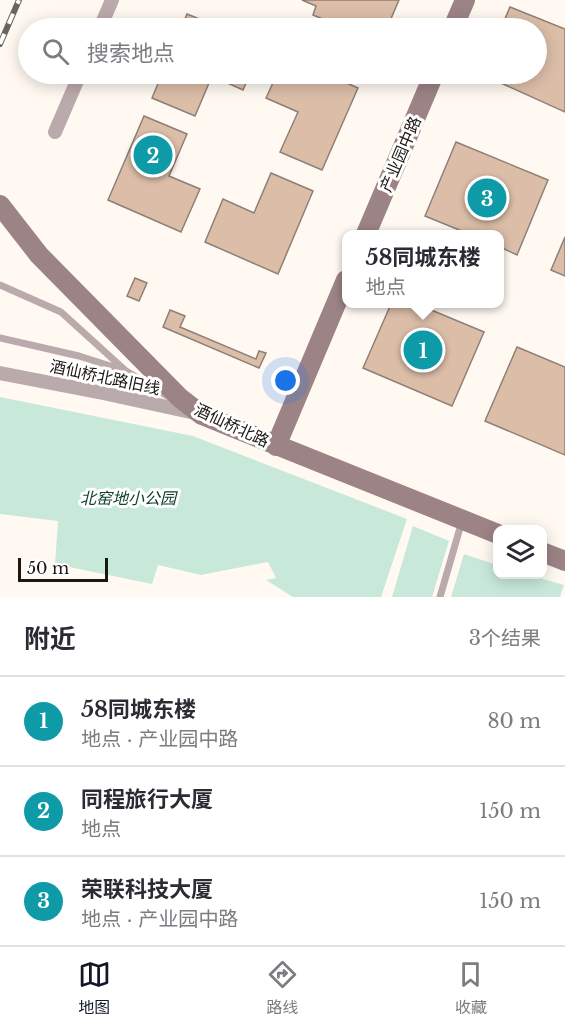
<!DOCTYPE html>
<html lang="zh">
<head>
<meta charset="utf-8">
<style>
	body { margin:0; font-family:"Libre Baskerville","Noto Sans SC",serif; background:#f7f7f7; color:#2b2b33 }
	.controls { position:absolute; right:18px; bottom:18px; display:grid; overflow:hidden; border-radius:12px; box-shadow:0 3px 15px #0003 }
	.controls button { width:54px; height:54px; display:grid; place-items:center; padding:0; border:0; border-bottom:2px solid #e1e1e2; background:#fff; color:#2b2b33; font:30px sans-serif }
	.scale { position:absolute; left:18px; bottom:15px; width:90px; box-sizing:border-box; padding-left:6px; border:3px solid #1b1814; border-top:0; font-size:16px; line-height:21px; white-space:nowrap; color:#1b1814; -webkit-text-stroke:4px #fff; paint-order:stroke }
	.you { position:absolute; left:286px; top:381px; width:21px; height:21px; margin:-15px; border:4px solid #fff; border-radius:50%; background:#1a73e8; box-shadow:0 0 0 9px #1a73e833 }
	.badge { display:grid; place-items:center; width:39px; height:39px; border-radius:50%; background:#111827; color:#fff; font-size:20px; font-weight:700 }
	.pin { position:absolute; translate:-50% -50%; border:3px solid #fff; box-shadow:0 2px 6px #0006 }
	.popup { position:absolute; left:342px; top:230px; width:162px; height:78px; box-sizing:border-box; display:grid; place-content:center; border-radius:12px; background:#fff; filter:drop-shadow(0 2px 4px #0005); font-size:20px; white-space:nowrap; color:#7c7c81 }
	.popup b { font-size:22px; color:#2b2b33 }
	.popup::after { content:''; position:absolute; left:50%; top:100%; margin-left:-12px; border:12px solid transparent; border-top-color:#fff }
	.list { margin:0; padding:0; list-style:none }
	h2 { display:flex; justify-content:space-between; align-items:center; height:78px; margin:0; padding:0 24px; font-size:26px }
	h2 small { font-size:20px; font-weight:400; color:#7c7c81 }
	.list li { display:grid; grid-template-columns:39px 1fr auto; gap:18px; align-items:center; box-sizing:border-box; height:90px; padding:0 24px; border-top:2px solid #e1e1e2 }
	.list b { display:block; font-size:22px; white-space:nowrap }
	.list p { margin:0; font-size:20px; white-space:nowrap; color:#7c7c81 }
	.list em { font-size:20px; font-style:normal; color:#7c7c81 }
	.icon { flex:none; width:33px; height:33px; fill:none; stroke:currentColor; stroke-width:2; stroke-linecap:round; stroke-linejoin:round }
	.map { position:relative; flex:none; width:565px; height:597px; overflow:hidden }
	.search { position:absolute; background:#fff; box-shadow:0 3px 15px #0003; left:18px; right:18px; top:18px; height:66px; display:flex; align-items:center; gap:15px; box-sizing:border-box; padding:0 21px; border-radius:33px; color:#7c7c81; font-size:22px }
	.sheet { height:348px; background:#fff }
	nav { display:flex; justify-content:space-around; align-items:center; box-sizing:border-box; height:84px; border-top:2px solid #e1e1e2; background:#fff; font-size:16px; color:#7c7c81 }
	nav a { display:grid; justify-items:center; gap:3px }
	nav .on { color:#111827 }
	.map>svg:first-child { display:block }
	.green { fill:#c8e9d9 }
	.building { fill:#dcbea8; stroke:#8c8078; stroke-width:1.5 }
	.lines { fill:none; stroke-linecap:round; stroke-linejoin:round }
	.lane { stroke:#bbaaab; stroke-width:7 }
	.street { stroke:#bbaaab; stroke-width:14 }
	.secondary { stroke:#9c8386; stroke-width:20 }
	.rail-casing { stroke:#696560; stroke-width:6 }
	.rail { stroke:#fff; stroke-width:4; stroke-dasharray:11; stroke-linecap:butt }
	.labels { text-anchor:middle; dominant-baseline:central; stroke-width:6; stroke-linejoin:round; paint-order:stroke }
	.street-label { font-size:16px; fill:#1b1814; stroke:#fff }
	.park-label { font-size:16px; font-style:italic; fill:#10402e; stroke:#fff }
</style>
</head>
<body>
<div class="map">
<svg width="565" height="597" viewBox="0 0 565 597">
	<rect width="100%" height="100%" fill="#fff9f2"/>
	<path class="green" d="M0,397L193,436L407,519L381,597H293L266,580L276,578L268,562L201,575L158,565L152,584L55,564L58,521L0,514Z
		M413,526L449,541L432,597H392Z
		M464,554L497,565L498,574L529,575L564,585L560,597H451Z"/>
	<path class="building" d="M302,0H399L387,28H345L313,15L316,6Z
		M510,7L565,29V112L483,75V74H536V28H501Z
		M187,14L222,28H181Z
		M162,74H250L243,90L212,76L195,116L152,98Z
		M277,74H326L358,88L322,170L280,152L298,112L266,98Z
		M144,116L187,134L169,176L200,189L181,232L108,200Z
		M456,142L548,180L517,255L500,247V234H469L425,216Z
		M271,173L313,191L278,274L205,242L223,199L254,213Z
		M565,237V276L551,270Z
		M135,278L147,283L139,301L127,296Z
		M391,304H417L484,332L452,406L363,368Z
		M170,310L185,316L180,327L256,359L259,351L266,353L259,368L163,327Z
		M517,347L565,367V455L485,421Z"/>
	<g class="lines">
		<path class="lane" d="M0,285L61,312L126,371L169,397
			M0,338L79,356L123,370
			M440,597L462,521"/>
		<path class="street" d="M100,28L112,0
			M55,132L80,74
			M0,373L103,393L195,413"/>
		<path class="secondary" d="M453,28L465,0
			M0,205L39,255L180,398L202,415L498,534
			M366,234L434,74
			M276,446L346,280
			M542,552L565,561"/>
		<g class="rail-casing">
			<path id="rail" d="M0,44L19,0"/>
		</g>
		<use href="#rail" class="rail"/>
	</g>
	<g class="labels">
		<g class="street-label">
			<text transform="translate(400 154) rotate(-67)">产业园中路</text>
			<text transform="translate(105 377) rotate(12)">酒仙桥北路旧线</text>
			<text transform="translate(232 425) rotate(25)">酒仙桥北路</text>
		</g>
		<g class="park-label">
			<text x="128" y="498">北窑地小公园</text>
		</g>
	</g>
</svg>
<div class="controls">
<button><svg class="icon" aria-label="layers" viewBox="0 0 24 24"><path d="M12 4l9 5-9 5-9-5zM3 14l9 5 9-5"/></svg></button>
</div>
<div class="scale">50 m</div>
<div class="you"></div>
<div class="pin badge" style="left:423px;top:350px;background:#0f9aa8">1</div>
<div class="popup"><b>58同城东楼</b>地点</div>
<div class="pin badge" style="left:153px;top:155px;background:#0f9aa8">2</div>
<div class="pin badge" style="left:487px;top:198px;background:#0f9aa8">3</div>
<div class="search"><svg class="icon" aria-label="search" viewBox="0 0 24 24"><circle cx="10" cy="10" r="6"/><path d="M15 15l6 6"/></svg>搜索地点</div>
</div>
<section class="sheet">
<h2>附近<small>3个结果</small></h2>
<ul class="list">
<li><span class="badge" style="background:#0f9aa8">1</span><div><b>58同城东楼</b><p>地点 · 产业园中路</p></div><em>80 m</em></li>
<li><span class="badge" style="background:#0f9aa8">2</span><div><b>同程旅行大厦</b><p>地点</p></div><em>150 m</em></li>
<li><span class="badge" style="background:#0f9aa8">3</span><div><b>荣联科技大厦</b><p>地点 · 产业园中路</p></div><em>150 m</em></li>
</ul>
</section>
<nav>
<a class="on"><svg class="icon" aria-label="map" viewBox="0 0 24 24"><path d="M3 6l6-2 6 2 6-2v14l-6 2-6-2-6 2zM9 4v14M15 6v14"/></svg>地图</a>
<a><svg class="icon" aria-label="directions" viewBox="0 0 24 24"><path d="M12 3l9 9-9 9-9-9zM9 14v-3h6M13 9l2 2-2 2"/></svg>路线</a>
<a><svg class="icon" aria-label="saved" viewBox="0 0 24 24"><path d="M7 4h10v16l-5-4-5 4z"/></svg>收藏</a>
</nav>
</body>
</html>
